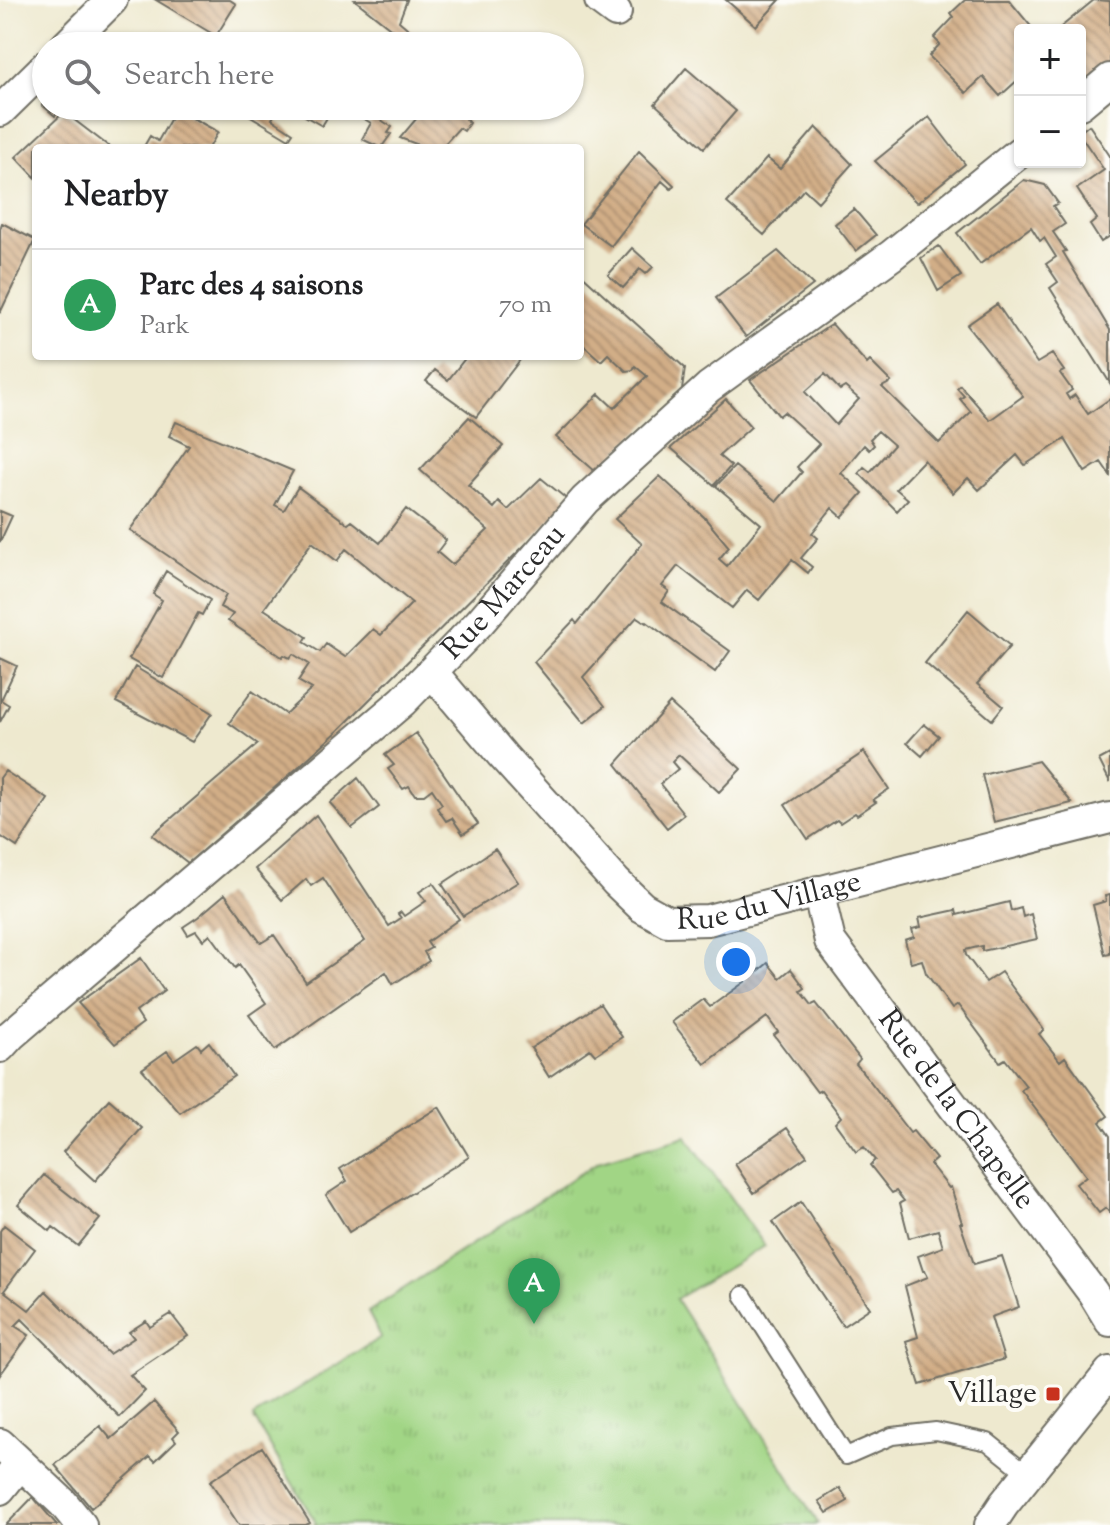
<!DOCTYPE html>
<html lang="en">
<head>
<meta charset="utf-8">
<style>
	body { margin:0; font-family:"Sorts Mill Goudy",serif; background:#f6f6f6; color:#202124 }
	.controls { position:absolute; right:24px; top:24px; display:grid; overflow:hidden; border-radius:8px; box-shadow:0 2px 6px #0004 }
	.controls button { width:72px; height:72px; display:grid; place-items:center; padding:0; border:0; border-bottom:2px solid #e0e0e0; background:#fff; color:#202124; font:40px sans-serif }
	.you { position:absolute; left:736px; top:962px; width:28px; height:28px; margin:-20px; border:6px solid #fff; border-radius:50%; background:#1a73e8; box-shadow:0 0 0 12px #1a73e833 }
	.badge { display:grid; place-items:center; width:52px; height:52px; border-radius:50%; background:#c8321e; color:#fff; font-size:26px; font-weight:700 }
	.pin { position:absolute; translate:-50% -66px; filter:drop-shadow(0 2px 4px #0008) }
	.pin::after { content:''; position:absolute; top:42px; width:28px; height:24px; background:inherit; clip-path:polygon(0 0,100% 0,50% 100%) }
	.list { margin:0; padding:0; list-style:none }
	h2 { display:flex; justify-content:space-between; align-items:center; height:104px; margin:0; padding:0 32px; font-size:34px }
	h2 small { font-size:26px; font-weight:400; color:#757577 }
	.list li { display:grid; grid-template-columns:52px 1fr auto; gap:24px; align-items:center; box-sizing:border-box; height:112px; padding:0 32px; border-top:2px solid #e0e0e0 }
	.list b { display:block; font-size:30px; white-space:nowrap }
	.list p { margin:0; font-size:26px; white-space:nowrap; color:#757577 }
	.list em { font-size:26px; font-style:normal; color:#757577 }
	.icon { flex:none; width:44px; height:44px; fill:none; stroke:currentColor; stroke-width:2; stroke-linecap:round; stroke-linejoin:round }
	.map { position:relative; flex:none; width:1110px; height:1525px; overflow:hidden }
	.search { position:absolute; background:#fff; box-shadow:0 2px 6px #0004; left:32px; top:32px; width:552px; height:88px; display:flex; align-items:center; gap:20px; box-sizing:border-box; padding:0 28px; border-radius:44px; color:#757577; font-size:30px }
	.panel { position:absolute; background:#fff; box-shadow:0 2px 6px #0004; left:32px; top:144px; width:552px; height:216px; border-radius:8px }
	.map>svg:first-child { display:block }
	.grass { fill:url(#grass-tufts); stroke:#668058; stroke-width:2 }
	.building { fill:url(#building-back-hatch); fill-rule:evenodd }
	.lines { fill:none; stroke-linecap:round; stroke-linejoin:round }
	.service-casing { stroke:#6f6e64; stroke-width:20 }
	.minor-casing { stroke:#6f6e64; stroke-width:34 }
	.service { stroke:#fff; stroke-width:16 }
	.minor { stroke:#fff; stroke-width:30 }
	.poi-dot { fill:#c8321e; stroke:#fdfcf7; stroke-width:3 }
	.labels { text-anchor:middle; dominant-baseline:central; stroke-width:8; stroke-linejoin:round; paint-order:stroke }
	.street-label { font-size:30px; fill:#2b2b2b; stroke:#fdfcf7 }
	.poi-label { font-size:30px; fill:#2b2b2b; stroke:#fdfcf7; text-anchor:end }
</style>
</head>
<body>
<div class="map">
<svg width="1110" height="1525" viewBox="0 0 1110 1525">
	<defs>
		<pattern id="grass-tufts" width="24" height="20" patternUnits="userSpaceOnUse" patternTransform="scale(2)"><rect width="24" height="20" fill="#a1d585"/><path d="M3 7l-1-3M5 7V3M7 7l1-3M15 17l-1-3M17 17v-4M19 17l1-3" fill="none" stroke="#8bb773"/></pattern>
		<pattern id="building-back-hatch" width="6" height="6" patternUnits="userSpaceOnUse" patternTransform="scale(2)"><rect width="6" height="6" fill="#d2ae87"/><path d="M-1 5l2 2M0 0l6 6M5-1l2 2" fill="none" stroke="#ab8e6f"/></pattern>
	</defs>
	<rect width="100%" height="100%" fill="#fdfcf7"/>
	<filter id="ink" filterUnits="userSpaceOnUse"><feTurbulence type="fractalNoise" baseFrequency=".0125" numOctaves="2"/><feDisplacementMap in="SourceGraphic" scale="16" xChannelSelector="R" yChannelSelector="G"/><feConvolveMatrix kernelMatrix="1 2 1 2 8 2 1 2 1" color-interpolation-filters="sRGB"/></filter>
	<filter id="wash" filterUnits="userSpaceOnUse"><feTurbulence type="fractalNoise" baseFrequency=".006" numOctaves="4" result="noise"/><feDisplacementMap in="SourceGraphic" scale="32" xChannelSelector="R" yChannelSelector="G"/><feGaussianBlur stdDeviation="1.8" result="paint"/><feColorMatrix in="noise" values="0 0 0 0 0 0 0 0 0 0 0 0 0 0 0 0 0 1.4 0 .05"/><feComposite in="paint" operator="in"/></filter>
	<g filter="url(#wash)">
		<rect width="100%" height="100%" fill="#eee9cf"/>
		<path class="grass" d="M686,1136L765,1246L676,1299L818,1523L814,1525H314L316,1523L253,1417L381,1337L368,1312L598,1162Z"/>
		<g id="blocks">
			<path class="building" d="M156,0H230L236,4L216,36Z
				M355,0H407L399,21L428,46H382L394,31Z
				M726,0H780L756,26Z
				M965,0H1009L1034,30H1020V78L1000,96L983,77L966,93L929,56L940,44L934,38L954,17L951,13Z
				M1094,0L1110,1V63L1080,88V30H1061V27Z
				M686,68L736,111L704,148L655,104Z
				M46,101V106H55L60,109L55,116L42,105Z
				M234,106H271L277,110L272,119L293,133L289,139Z
				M288,106H334L322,126Z
				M354,106H376L378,107L374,114L382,118L381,120L392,127L388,133L391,134L381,148L362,139L371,123L351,111Z
				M427,106H479L466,120L469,123L464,131L459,128L441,148H427L400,138Z
				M176,109L218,132L209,148H143L150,136L158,141Z
				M64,112L111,148H36V178L16,157Z
				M929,117L965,164L917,203L875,161Z
				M1089,125L1110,156V236L1101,242L1090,225L1097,219L1077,189L1104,170L1080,135V132Z
				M816,127L852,164L818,202L804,189L764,235L727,203L767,158L780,169Z
				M639,151L674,185L671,189L662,181L611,246L581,224Z
				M1024,180L1045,185L1058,203L1053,206L1065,224L1053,232L1066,251L1063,252L1110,330V383L1050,288L1058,282L1046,264L1056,257L1044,238L1040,241L1031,227L980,264L957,233Z
				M854,209L876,235L856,251L835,224Z
				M2,223L35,240L0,313V229Z
				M939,246L961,276L938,291L921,258Z
				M632,248L653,267L646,274L640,269L623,288L608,275Z
				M778,251L813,285L746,337L716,298Z
				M580,273L685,368L682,390L596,472L556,437L599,394L614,408L647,376L635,366L633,370L626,371L608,354L601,361L580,342Z
				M997,304L1037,363L1052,354L1064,371L1060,373L1072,390L1066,394L1069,399L1075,395L1088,414L1110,399V475L1101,462L1085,472L1065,439L1025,465L1017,455L979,490L968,478L953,493L924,460L896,489L908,499L897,511L859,473L864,467L870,472L894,445L878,431L870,439L874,445L869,450L864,445L841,473L863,493L842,517L832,508L812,533L818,538L801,558L812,567L808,573L792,560L759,600L747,590L732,608L678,566L662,586L669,591L662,602L730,651L715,672L647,622L646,623L637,617L583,677L605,706L584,723L534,662L574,620L577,624L642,544L615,519L660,476L704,517L729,547L719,559L727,566L761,524L716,486L735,466L777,501L802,472L797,467L819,444L784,412L779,416L750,380L832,324L867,364L870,361L891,382L882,387L939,443L971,412L960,399L964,396L957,388L960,385L990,420L1023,396L967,325ZM825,374L840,390L845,387L859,399L836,425L805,392Z
				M467,356H523L476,417L426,381L435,370L448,380Z
				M726,399L751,427L719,456L731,466L714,485L671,448Z
				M469,417L503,446L468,485L494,508L499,502L508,510L541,478L569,501L338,731L295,770L188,863L152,835L258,744L229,723L252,691L285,714L312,689L298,681L309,664L293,654L290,658L284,655L282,657L228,621L233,614L220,607L226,595L130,530L189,446L169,436L176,422L293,471L275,505L284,510L298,487L348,524L352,521L380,543L406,509L446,540L437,552L452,565L488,530L420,470ZM312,542L337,561L346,549L412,603L381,635L373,629L345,657L326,644L320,652L304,642L307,637L264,609Z
				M0,511L12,516L0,542Z
				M166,571L210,600L202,615L198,613L163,678L129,659L162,600L153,594Z
				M968,610L1010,646L977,684L1003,706L992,720L925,663Z
				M0,658L17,666L1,700L9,705L0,722Z
				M135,667L212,713L192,742L116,702Z
				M670,703L741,769L719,792L679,755L672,762L678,769L660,784L684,814L667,828L616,764Z
				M924,724L939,736L922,756L907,743Z
				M416,733L478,824L463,834L452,818L446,821L437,808L442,804L432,789L424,795H415L409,786L403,789L388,769L394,765L385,755Z
				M864,752L889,789L873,800L876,802L857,815L855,813L840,823L837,820L808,839L785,805Z
				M1110,754V782L1099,760Z
				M1038,761L1072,803L994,822L982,775Z
				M5,771L48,799L17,847L0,836V778Z
				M358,778L379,807L352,828L330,803Z
				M316,815L389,926L401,918L398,914L401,912L404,916L426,901L419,892L433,883L459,919L427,942L431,948L424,952L429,961L393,984L386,972L275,1050L249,1015L266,1003L239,965L235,968L210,934L203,940L196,931L188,935L183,927L198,917L225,894L261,943L274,935L306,982L365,941L323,878L311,886L306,879L282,900L255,869Z
				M495,849L518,882L463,916L442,884Z
				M1110,895V954L1105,955L1093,905L1106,901L1105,896Z
				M1009,902L1011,911L1021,908L1023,917L1031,914L1037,939L982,951V946L965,950L966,955L986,982L1001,972L1044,1030L1039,1034L1060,1061L1065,1057L1108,1116L1100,1122L1110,1136V1214L1106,1208L1099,1213L1076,1184L1086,1176L1021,1090L1026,1086L1005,1059L1000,1062L958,1005L952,1009L926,973L922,960L911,963L905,940L914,937L912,929L921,927L919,918L956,910L957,915Z
				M141,958L164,991L136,1012L143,1023L115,1044L78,1003Z
				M768,963L780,978L791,969L805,988L801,991L812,1005L816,1003L860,1059L856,1064L866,1076L910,1133L913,1131L936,1159L930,1164L949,1188L951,1187L962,1223H960L974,1264L1002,1256L1019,1307L991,1317L1004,1359L920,1385L906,1341L918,1337L905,1286L928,1277L925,1271H923L918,1256L943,1247L938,1230L909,1238L900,1203L904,1201L896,1191L892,1193L870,1165L875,1160L864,1147L856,1152L835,1123L841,1117L821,1090L817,1092L774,1035L778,1032L767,1017L705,1064L672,1022L703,999L710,1007L746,981L741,973L751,967L756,973Z
				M600,1004L622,1037L595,1055L590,1049L549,1077L531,1048Z
				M209,1042L234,1076L180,1113L142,1069L167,1051L174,1060L197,1044L201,1049Z
				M109,1099L142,1128L95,1181L63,1152Z
				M439,1107L469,1157L349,1232L326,1195L347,1181L340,1169Z
				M787,1128L807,1156L754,1193L735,1164Z
				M44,1175L100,1219L78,1246L53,1227L50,1231L18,1205Z
				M801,1202L870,1308L843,1326L773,1222Z
				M4,1225L35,1249L4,1291L29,1310L46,1291L109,1354L134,1338L129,1332L146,1321L150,1327L171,1314L188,1336L130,1375L145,1391L120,1417L22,1319L15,1326L29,1335L0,1375V1231Z
				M154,1402L179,1431L173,1437L176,1441L155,1461L150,1456L91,1508L55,1465L100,1426L111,1439Z
				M262,1447L310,1523L306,1525H239L210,1481Z
				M840,1488L848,1501L827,1513L819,1501Z
				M33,1497L57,1525H6Z"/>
		</g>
	</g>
	<g filter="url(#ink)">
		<use href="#blocks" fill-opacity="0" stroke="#6f6e64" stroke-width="2"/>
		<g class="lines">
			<g class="service-casing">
				<path id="service" d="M743,1295L846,1456L892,1436L936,1431L988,1442L1028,1474"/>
			</g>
			<g class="minor-casing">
				<g id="minor">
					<path d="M600,0L616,12"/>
					<path d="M66,46L112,0"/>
					<path d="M1080,104L1110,79"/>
					<path d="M0,111L46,66"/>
					<path id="s1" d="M432,672L502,755L616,882L642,907L667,921L708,920L1110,818"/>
					<path id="s2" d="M818,891L830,941L1093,1293L1110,1321"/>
					<path id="s3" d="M0,1047L11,1035L403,701L479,623L585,500L709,387L892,255L1020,152"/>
					<path d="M0,1444L63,1503L81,1525"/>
					<path d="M0,1489L20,1464"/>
					<path d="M990,1525L1004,1504L1110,1372"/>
				</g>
			</g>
			<use href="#service" class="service"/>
			<use href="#minor" class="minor"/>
		</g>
	</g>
	<rect class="poi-dot" x="1045" y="1386" width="16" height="16" rx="4"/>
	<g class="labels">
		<g class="street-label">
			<text stroke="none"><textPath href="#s3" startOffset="680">Rue Marceau</textPath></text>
			<text stroke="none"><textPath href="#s1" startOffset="448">Rue du Village</textPath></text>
			<text stroke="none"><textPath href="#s2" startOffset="262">Rue de la Chapelle</textPath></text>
		</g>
		<g class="poi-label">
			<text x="1037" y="1394">Village</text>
		</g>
	</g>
</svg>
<div class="controls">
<button>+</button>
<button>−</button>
</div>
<div class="you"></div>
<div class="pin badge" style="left:534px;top:1324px;background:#2e9e5b">A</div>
<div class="search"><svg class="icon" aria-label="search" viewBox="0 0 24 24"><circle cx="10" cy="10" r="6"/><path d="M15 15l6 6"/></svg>Search here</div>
<section class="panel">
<h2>Nearby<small></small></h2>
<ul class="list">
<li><span class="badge" style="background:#2e9e5b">A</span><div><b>Parc des 4 saisons</b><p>Park</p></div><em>70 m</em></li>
</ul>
</section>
</div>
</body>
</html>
